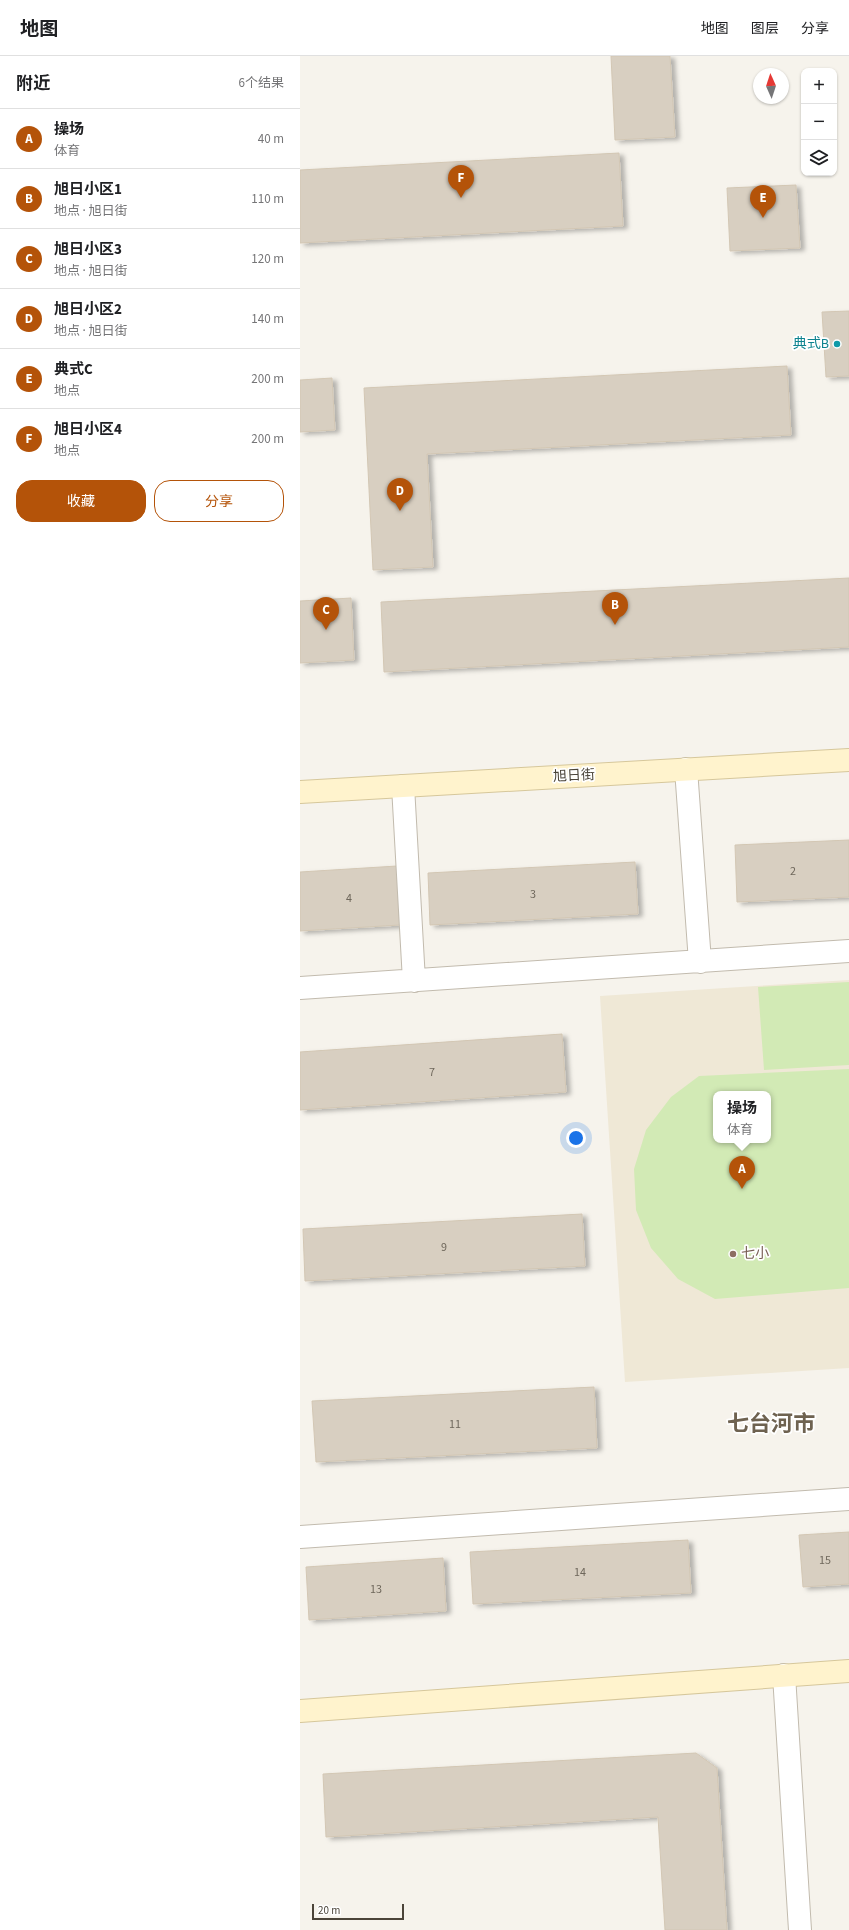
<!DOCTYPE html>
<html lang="zh">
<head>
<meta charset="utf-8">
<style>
	body { margin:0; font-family:"Source Sans 3","Noto Sans SC",sans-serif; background:#f6f6f6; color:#202124 }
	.controls { position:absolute; right:12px; top:12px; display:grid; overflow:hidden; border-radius:8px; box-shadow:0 1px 3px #0004 }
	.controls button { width:36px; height:36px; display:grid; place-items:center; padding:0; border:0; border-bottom:1px solid #e0e0e0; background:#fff; color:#202124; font:20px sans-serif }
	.compass { position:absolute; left:453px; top:12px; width:36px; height:36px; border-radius:50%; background:#fff; box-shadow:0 1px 3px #0004; rotate:357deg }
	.scale { position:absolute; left:12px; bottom:10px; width:92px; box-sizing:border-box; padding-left:4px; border:2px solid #4b4439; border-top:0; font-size:11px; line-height:14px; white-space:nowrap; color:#4b4439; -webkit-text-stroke:3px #fff; paint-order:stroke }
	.you { position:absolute; left:276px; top:1082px; width:14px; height:14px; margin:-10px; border:3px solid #fff; border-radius:50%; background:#1a73e8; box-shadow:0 0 0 6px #1a73e833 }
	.badge { display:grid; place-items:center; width:26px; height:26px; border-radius:50%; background:#b45309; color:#fff; font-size:13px; font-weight:700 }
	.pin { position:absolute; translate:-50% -33px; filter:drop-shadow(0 1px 2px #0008) }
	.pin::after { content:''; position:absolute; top:21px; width:14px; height:12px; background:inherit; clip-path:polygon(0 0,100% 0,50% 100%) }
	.popup { position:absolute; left:413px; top:1035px; width:58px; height:52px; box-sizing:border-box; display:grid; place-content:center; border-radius:8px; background:#fff; filter:drop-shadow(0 1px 3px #0005); font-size:13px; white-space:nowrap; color:#757577 }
	.popup b { font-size:15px; color:#202124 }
	.popup::after { content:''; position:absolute; left:50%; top:100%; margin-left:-8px; border:8px solid transparent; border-top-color:#fff }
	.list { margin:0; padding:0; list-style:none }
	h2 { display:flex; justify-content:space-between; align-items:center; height:52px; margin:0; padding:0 16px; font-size:17px }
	h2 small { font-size:13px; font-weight:400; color:#757577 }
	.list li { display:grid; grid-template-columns:26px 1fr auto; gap:12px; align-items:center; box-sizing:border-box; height:60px; padding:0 16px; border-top:1px solid #e0e0e0 }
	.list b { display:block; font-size:15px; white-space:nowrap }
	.list p { margin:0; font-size:13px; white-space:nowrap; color:#757577 }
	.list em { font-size:13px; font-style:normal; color:#757577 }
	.actions { display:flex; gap:8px; padding:12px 16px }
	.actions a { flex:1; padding:9px 0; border:1px solid #b45309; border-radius:16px; text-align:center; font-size:14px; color:#b45309 }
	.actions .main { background:#b45309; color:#fff }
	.icon { flex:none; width:22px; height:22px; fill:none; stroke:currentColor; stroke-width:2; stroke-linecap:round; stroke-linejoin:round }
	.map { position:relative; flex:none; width:549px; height:1874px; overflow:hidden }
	header { display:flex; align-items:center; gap:24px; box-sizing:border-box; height:56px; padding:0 20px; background:#fff; border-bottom:1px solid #e0e0e0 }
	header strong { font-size:19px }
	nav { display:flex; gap:22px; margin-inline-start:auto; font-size:14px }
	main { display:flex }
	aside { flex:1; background:#fff }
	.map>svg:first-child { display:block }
	.education { fill:#efe8d6; fill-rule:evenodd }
	.green { fill:#d2eab5; fill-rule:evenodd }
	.building { fill:#d8cfc1; stroke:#d3c7b4; filter:url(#shadow) }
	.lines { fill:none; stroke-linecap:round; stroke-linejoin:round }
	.minor-casing { stroke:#c2bbae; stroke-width:24 }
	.secondary-casing { stroke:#d6c79b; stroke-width:24 }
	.minor { stroke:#fff; stroke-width:22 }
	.secondary { stroke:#fff3cd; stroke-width:22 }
	.culture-dot { fill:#0f9aa8; stroke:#fff; stroke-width:1.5 }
	.education-dot { fill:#8d6e63; stroke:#fff; stroke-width:1.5 }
	.labels { text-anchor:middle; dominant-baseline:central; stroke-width:3.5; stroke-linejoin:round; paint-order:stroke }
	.number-label { font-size:12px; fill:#6e675b }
	.culture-label { font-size:14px; fill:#0d838f; stroke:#fff; text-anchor:end }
	.street-label { font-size:14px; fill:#4b4439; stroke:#fff }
	.education-label { font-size:14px; fill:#785e54; stroke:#fff; text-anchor:start }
	.town-label { font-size:22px; font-weight:bold; fill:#6e6250; stroke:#fff }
</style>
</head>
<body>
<header>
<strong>地图</strong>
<nav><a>地图</a><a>图层</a><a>分享</a></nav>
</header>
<main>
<aside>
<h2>附近<small>6个结果</small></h2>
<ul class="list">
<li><span class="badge">A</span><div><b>操场</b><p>体育</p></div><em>40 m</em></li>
<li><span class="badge">B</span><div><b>旭日小区1</b><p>地点 · 旭日街</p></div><em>110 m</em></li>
<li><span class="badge">C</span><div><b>旭日小区3</b><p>地点 · 旭日街</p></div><em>120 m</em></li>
<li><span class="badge">D</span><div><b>旭日小区2</b><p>地点 · 旭日街</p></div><em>140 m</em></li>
<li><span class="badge">E</span><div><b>典式C</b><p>地点</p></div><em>200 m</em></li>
<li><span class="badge">F</span><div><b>旭日小区4</b><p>地点</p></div><em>200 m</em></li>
</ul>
<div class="actions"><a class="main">收藏</a><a>分享</a></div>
</aside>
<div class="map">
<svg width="549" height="1874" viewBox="0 0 549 1874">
	<defs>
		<filter id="shadow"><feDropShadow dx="4.5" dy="2.5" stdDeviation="2" flood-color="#0004"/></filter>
	</defs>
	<rect width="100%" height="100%" fill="#f6f3ec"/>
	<path class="education" d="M549,924V1312L325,1326L300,940ZM416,1038H468V1084H416Z"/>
	<path class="green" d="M549,926V1009L464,1014L458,931Z
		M549,1013V1232L415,1243L378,1223L351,1192L336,1154L334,1113L346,1074L371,1041L399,1020ZM416,1038H468V1084H416Z"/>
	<path class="building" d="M311,0H370L375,81L315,84Z
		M319,97L323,170L0,187V114Z
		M496,129L500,192L430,195L427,132Z
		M549,255V320L526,321L522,256Z
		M487,310L491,379L127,398L133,511L73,514L64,332Z
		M32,322L35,374L0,376V324Z
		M549,522V591L84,616L81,546Z
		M51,542L54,604L0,607V545Z
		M549,784V841L437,846L435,789Z
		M335,806L338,858L130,869L128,817Z
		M97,810L100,869L0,875V816Z
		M262,978L266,1036L0,1054V996Z
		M282,1158L285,1210L5,1225L3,1173Z
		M294,1331L297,1392L16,1406L12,1345Z
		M549,1476V1528L503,1531L499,1479Z
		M388,1484L391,1537L173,1548L170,1496Z
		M143,1502L146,1555L9,1564L6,1511Z
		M396,1697L417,1712L427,1874H365L358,1761L26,1781L23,1718Z"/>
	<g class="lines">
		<g class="minor-casing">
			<path id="minor" d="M386,713L400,906
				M103,730L114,925
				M0,932L549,895
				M0,1481L549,1443
				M484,1619L500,1874"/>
		</g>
		<g class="secondary-casing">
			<path id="secondary" d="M0,736L549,704
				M0,1655L549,1615"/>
		</g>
		<use href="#minor" class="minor"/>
		<use href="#secondary" class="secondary"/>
	</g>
	<circle class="culture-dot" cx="537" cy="288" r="4"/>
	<circle class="education-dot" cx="433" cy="1198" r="4"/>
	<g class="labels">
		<g class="number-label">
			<text x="493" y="815">2</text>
			<text x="233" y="838">3</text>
			<text x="49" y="842">4</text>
			<text x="132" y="1016">7</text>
			<text x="144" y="1191">9</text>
			<text x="155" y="1368">11</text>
			<text x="525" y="1504">15</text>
			<text x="280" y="1516">14</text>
			<text x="76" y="1533">13</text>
		</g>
		<g class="culture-label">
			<text x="529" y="288">典式B</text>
		</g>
		<g class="street-label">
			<text transform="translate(274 720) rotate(-3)">旭日街</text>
		</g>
		<g class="education-label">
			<text x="441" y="1198">七小</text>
		</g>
		<g class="town-label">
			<text x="471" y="1368">七台河市</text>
		</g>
	</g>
</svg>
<div class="controls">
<button>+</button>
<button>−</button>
<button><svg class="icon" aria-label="layers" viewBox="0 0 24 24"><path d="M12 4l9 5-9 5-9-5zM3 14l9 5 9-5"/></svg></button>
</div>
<svg class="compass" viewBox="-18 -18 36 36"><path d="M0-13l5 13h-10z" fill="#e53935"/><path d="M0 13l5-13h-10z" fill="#757577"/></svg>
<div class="scale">20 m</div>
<div class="you"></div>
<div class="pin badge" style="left:442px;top:1133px">A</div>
<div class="popup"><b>操场</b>体育</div>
<div class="pin badge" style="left:315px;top:569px">B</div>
<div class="pin badge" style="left:26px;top:574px">C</div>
<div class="pin badge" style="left:100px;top:455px">D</div>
<div class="pin badge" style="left:463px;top:162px">E</div>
<div class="pin badge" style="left:161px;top:142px">F</div>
</div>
</main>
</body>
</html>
